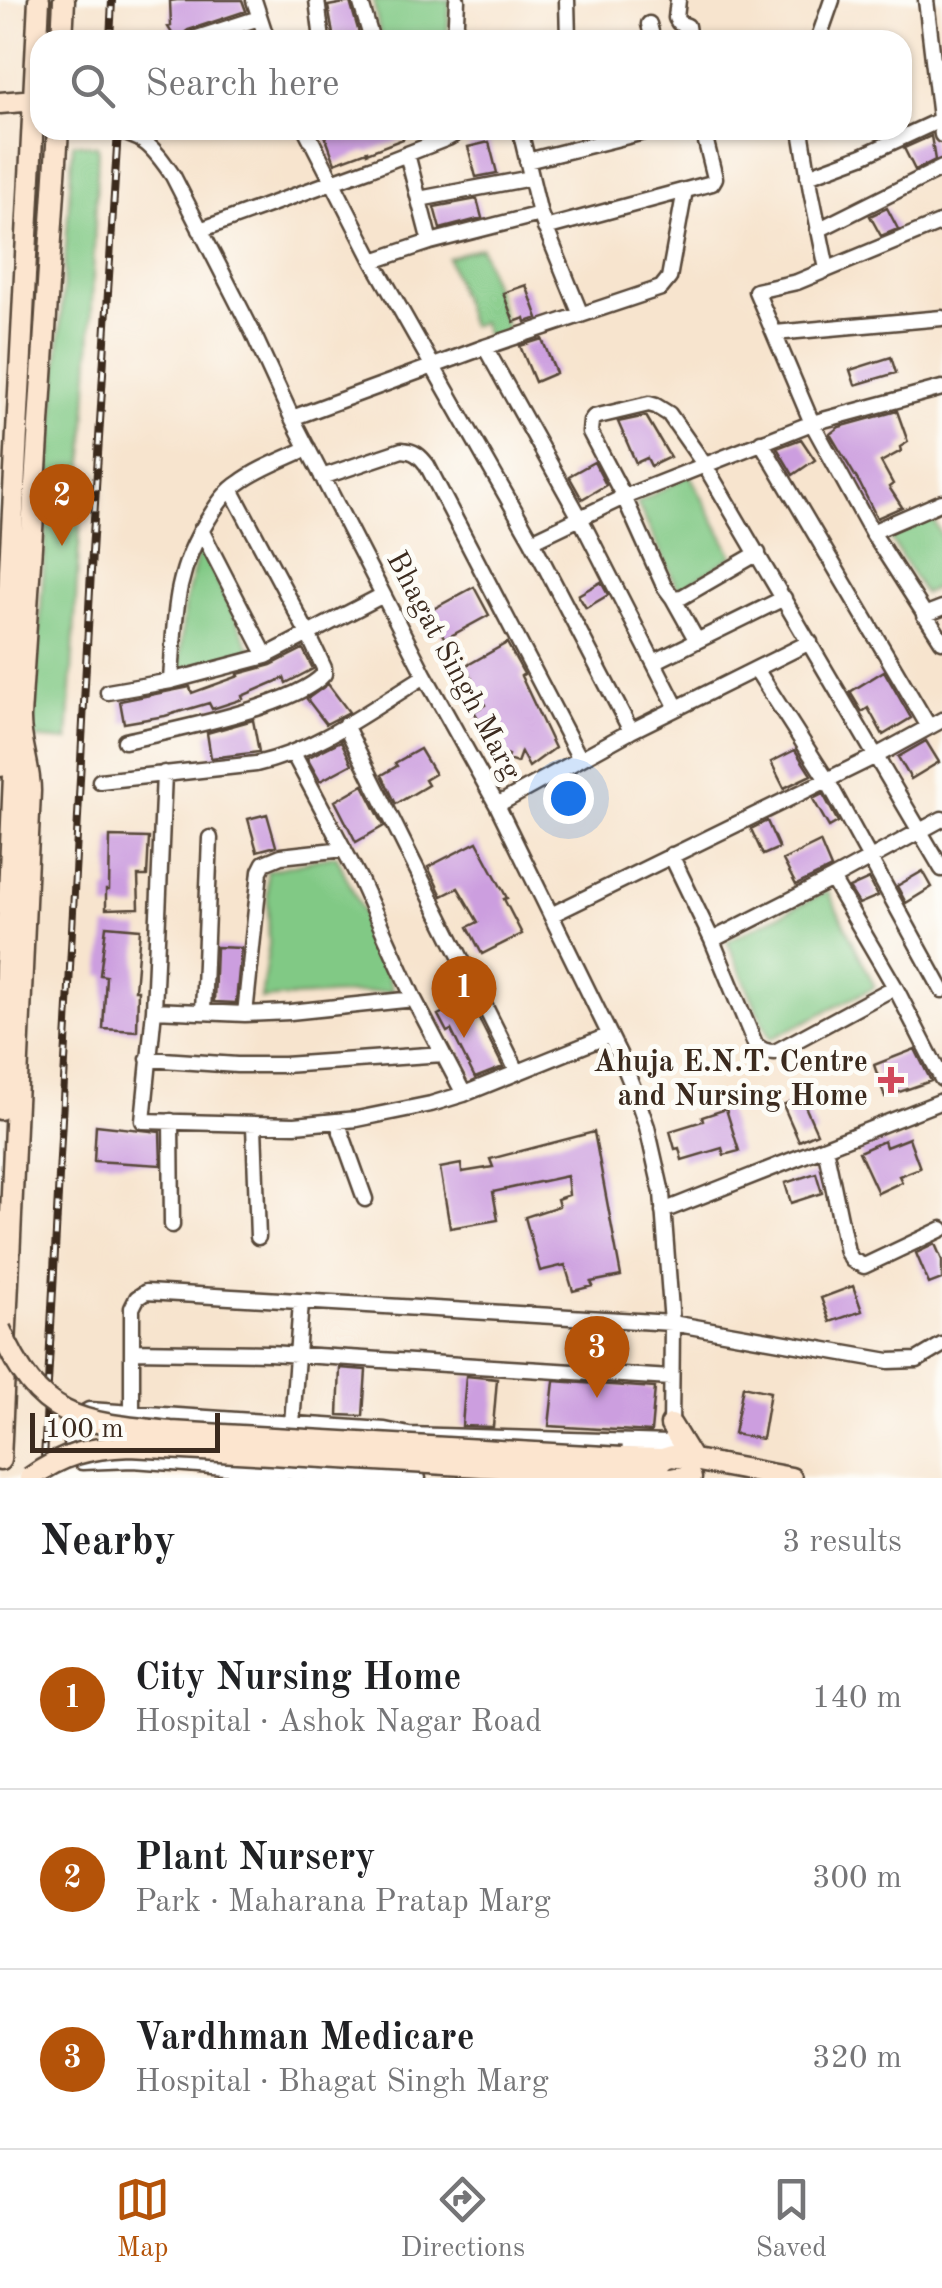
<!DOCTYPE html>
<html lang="en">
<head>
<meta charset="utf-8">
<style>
	body { margin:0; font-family:"Old Standard TT",serif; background:#f6f6f6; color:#202124 }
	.scale { position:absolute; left:30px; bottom:25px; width:190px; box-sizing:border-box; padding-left:10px; border:5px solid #3b2a1e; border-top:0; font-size:28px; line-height:35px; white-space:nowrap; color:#3b2a1e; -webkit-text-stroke:8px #fdfcf7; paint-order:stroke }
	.you { position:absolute; left:568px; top:798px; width:35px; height:35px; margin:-25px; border:8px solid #fff; border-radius:50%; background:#1a73e8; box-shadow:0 0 0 15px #1a73e833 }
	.badge { display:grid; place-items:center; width:65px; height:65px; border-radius:50%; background:#b45309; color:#fff; font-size:32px; font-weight:700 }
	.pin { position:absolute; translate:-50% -82px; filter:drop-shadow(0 2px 5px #0008) }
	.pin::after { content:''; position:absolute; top:52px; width:35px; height:30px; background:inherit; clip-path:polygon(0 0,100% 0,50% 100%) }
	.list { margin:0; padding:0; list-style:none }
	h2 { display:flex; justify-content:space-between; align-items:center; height:130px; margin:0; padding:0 40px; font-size:42px }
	h2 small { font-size:32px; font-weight:400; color:#757577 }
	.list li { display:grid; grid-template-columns:65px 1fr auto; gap:30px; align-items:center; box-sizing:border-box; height:180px; padding:0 40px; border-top:2px solid #e0e0e0 }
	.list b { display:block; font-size:38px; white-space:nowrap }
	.list p { margin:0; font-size:32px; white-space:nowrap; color:#757577 }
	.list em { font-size:32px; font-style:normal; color:#757577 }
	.icon { flex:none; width:55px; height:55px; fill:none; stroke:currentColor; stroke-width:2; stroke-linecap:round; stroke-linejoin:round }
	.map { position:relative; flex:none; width:942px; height:1478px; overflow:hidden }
	.search { position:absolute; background:#fff; box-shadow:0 2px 8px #0004; left:30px; right:30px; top:30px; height:110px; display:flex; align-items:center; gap:25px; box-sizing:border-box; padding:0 35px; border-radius:30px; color:#757577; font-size:38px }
	.sheet { height:670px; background:#fff }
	nav { display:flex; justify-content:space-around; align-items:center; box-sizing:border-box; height:140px; border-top:2px solid #e0e0e0; background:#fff; font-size:28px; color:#757577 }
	nav a { display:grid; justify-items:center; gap:5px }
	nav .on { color:#b45309 }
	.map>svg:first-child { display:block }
	.green { fill:#81c985; stroke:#5e7a52; stroke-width:2.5 }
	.building { fill:#cc9edf }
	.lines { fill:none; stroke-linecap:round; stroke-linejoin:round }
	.street-casing { stroke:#574638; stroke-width:19 }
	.secondary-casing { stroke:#574638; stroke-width:25 }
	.street { stroke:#fff; stroke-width:14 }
	.secondary { stroke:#fce5cf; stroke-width:20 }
	.rail-casing { stroke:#3b2a1e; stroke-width:8 }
	.rail { stroke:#fdfcf7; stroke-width:4; stroke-dasharray:11; stroke-linecap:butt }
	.secondary-bridge-casing { stroke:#574638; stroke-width:25; stroke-linecap:butt }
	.secondary-bridge { stroke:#fce5cf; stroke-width:20 }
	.poi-dot { fill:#d1495b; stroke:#fdfcf7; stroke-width:4 }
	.labels { text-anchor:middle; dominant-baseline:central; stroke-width:10; stroke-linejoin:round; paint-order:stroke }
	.street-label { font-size:30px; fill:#3b2a1e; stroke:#fdfcf7 }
	.poi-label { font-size:30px; font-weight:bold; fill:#3b2a1e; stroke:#fdfcf7; text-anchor:end }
</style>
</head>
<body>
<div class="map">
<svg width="942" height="1478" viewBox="0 0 942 1478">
	<rect width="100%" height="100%" fill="#fdfcf7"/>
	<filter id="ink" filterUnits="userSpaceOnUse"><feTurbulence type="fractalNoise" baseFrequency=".01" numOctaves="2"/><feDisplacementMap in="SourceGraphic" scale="20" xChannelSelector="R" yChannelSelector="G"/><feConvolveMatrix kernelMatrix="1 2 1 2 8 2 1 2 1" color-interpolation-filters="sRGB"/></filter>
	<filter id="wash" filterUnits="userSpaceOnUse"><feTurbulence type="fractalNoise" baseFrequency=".0048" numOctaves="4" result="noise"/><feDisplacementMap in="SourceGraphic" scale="40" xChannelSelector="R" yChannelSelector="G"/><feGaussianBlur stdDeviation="2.25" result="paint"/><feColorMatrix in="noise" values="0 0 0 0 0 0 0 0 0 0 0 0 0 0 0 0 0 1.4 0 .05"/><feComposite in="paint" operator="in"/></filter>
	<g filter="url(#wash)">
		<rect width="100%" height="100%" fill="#f7e4ce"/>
		<path class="green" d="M373,0H450L447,40H381Z
			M73,143L98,146L90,354L68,741L32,738Z
			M481,247L508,332L487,338L482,322L470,326L448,258Z
			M690,475L733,556L679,590L637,503Z
			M931,515L942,537V584L924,594L887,533Z
			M200,545L251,650L179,671L184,608Z
			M336,855L376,940L393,991L261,999L269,944L267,871Z
			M828,891L875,987L770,1039L727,941Z"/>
		<g id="blocks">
			<path class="building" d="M177,0H242L246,11L188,30L183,34L181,39L176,40L168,27L171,26L170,1Z
				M350,2L361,40H334L328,6Z
				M334,130H399L403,139L367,153V151L335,163L324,133Z
				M931,136L935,160L915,170L904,148Z
				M489,142L497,173L476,177L468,147Z
				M477,199L482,218L440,229L434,207Z
				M887,208L898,229L881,236L870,216Z
				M526,285L538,318L526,322L525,318L514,322L503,293Z
				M542,339L556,373L535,382L520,346Z
				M891,357L896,373L855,385L850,370Z
				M897,411L908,442L900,447L901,451L881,462L893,484L889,487L902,507L877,518L860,484L830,434L839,427Z
				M646,416L670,457L651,466L647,458L636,463L618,422Z
				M801,439L815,460L793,475L777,448Z
				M594,462L606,485L582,499L569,476Z
				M601,582L608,595L586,608L578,595Z
				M474,587L489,615L445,639L436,623L428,627L422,615Z
				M507,643L524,674L521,676L555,748L529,767L521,752L517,763L507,760L508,755L502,752L493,732L487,735L474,711L485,705L466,666Z
				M303,649L313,669L286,683L284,678L242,696L243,699L212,709L209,703L165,716L124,723L120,701L190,687L192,693L239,676L238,674L271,665Z
				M884,671L911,718L883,735L868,708L862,712L850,692Z
				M328,684L349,712L326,724L307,699Z
				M253,720L259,752L211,758L207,733Z
				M341,741L352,764L320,781L307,758Z
				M926,741L939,762L911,779L898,757Z
				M420,749L435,774L425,780L428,785L396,804L382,775L397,766L395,763Z
				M795,750L811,775L784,788L771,762Z
				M363,785L384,826L356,842L335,801Z
				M823,794L838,822L829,827L813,799Z
				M267,814L276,846L257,851L248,819Z
				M767,821L779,848L763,855L751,829Z
				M110,837L149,838L147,876H138L139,908L106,909V890H109Z
				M477,842L507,898L504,899L522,934L482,954L468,927L478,922L458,888L442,896L428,867Z
				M820,842L831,868L796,885L783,860Z
				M923,871L932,887L906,903L897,886Z
				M869,879L878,896L859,904L849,888Z
				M106,926L140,929L135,990H138L137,1031L103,1029L106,976L100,975Z
				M216,947L241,948L236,1003L214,1002Z
				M469,999L503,1067L475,1078L451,1030L447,1032L438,1015Z
				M915,1049L931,1081L885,1097L874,1065Z
				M801,1097L817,1133L799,1141L783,1105Z
				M726,1109L739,1151L724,1155L722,1148L682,1160L679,1148L675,1149L670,1131L703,1121L702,1117Z
				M96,1125L160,1132L161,1165L94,1161Z
				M594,1132L621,1276L591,1282L593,1286L573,1291L565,1265L540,1271L525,1217L559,1206L557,1199L569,1195L567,1176L493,1192L498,1220L450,1228L440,1168L461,1164L462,1172L493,1167L490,1159Z
				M909,1138L920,1168L899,1176L902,1182L878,1193L859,1152L884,1141L886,1147Z
				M816,1173L822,1193L791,1203L785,1183Z
				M935,1244L942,1260V1279L929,1284L916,1253Z
				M853,1286L862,1311L830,1322L821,1298Z
				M340,1368L366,1370L363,1416L338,1415Z
				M466,1376L497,1379L493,1427L462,1426Z
				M554,1381L655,1388L651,1432L549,1426Z
				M743,1386L770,1392L762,1439L734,1434Z"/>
		</g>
	</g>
	<g filter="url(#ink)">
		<use href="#blocks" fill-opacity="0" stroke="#574638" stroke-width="2.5"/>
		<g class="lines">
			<g class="street-casing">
				<path id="street" d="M254,0L267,40
					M317,0L322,40
					M360,0L372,40
					M567,0L568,40
					M678,0L676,18L679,23L687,26L689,40
					M926,0L942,135
					M649,24L653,40
					M191,40L259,18
					M455,40L457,0
					M818,40L832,0
					M107,130C143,133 154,148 173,176L252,331L292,418L425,676L497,805L620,1056L636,1095L647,1127L662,1193L672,1323L671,1431
					M306,130L373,261L532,541L631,731
					M520,130L540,214L581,315
					M801,130L811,191L827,269
					M407,154L430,242
					M527,161L644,132
					M808,176L862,156L940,120
					M419,199L531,178
					M942,222L797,282L756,291L812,423L872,532L942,641
					M545,228L712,183L715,178L703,130
					M200,230L371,168L448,138L462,130
					M818,230L942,168
					M373,261L430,242L540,214
					M775,333L942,318
					M485,347L580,518L677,708
					M292,418L485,347L661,288L669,278L685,190
					M761,442L929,727
					M322,477L402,450C415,451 420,456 427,465L580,759
					M201,530L266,656
					M872,532L942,502
					M532,541L624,497L812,423L942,388
					M758,553L682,597L673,598L664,586L624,497L590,432L591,421L594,417L649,404L656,406L669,414L704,464L942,869
					M673,598L697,641
					M924,615L942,608
					M654,662L784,598
					M756,669L827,780L942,990
					M171,681C175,618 173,573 209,518C217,505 226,491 239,483C259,468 285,459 308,448
					M108,692L171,681L266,656L383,595
					M345,725L517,1071
					M125,741C170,731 297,706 324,674V668L308,634L231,489
					M293,753L359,878L414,999L464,1094
					M164,773L154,1010L143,1121L295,1125L357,1119L431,1104L464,1094L610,1035
					M100,781L256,764C318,750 371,709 425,676
					M497,805L631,731L810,642
					M671,855L712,940L755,1044C761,1050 766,1052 775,1052L895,987
					M832,879L895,987L942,1079
					M551,915L876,756L942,720
					M712,940L832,879L942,819
					M154,1010L245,1014L290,1012L414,999
					M203,1012L210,838
					M245,1014L260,871L264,863L281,856L344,849
					M148,1059L237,1065H284L443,1054
					M171,1121L172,1225
					M337,1121L365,1199
					M254,1126L258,1237
					M825,1147L847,1252L852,1260L864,1266L942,1229
					M663,1211L942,1101
					M132,1351L269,1353L671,1378
					M132,1421V1308L137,1298L146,1292L672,1323L889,1361L917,1360L942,1345
					M292,1424L301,1302
					M418,1478L331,1475L133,1460L82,1462C67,1446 67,1421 89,1410L385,1430L409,1435L670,1443"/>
			</g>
			<g class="secondary-casing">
				<path id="secondary" d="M62,40L64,0
					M0,103L35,100
					M0,766L39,0
					M0,1109L14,775L20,742
					M671,1425L693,1461
					M622,1458L662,1459L672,1456L791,1478
					M0,1460L30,791C30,765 19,742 20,716L58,130
					M621,1474H662
					M675,1478H691"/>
			</g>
			<use href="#street" class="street"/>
			<use href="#secondary" class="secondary"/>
			<g class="rail-casing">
				<path id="rail" d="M110,40L112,0
					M43,1478L92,552L118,130"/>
			</g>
			<use href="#rail" class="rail"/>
			<g class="secondary-bridge-casing">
				<path id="secondary-bridge" d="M0,1329C39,1421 81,1423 171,1432L622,1458
					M30,1478C63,1454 89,1448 130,1446L621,1474"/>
			</g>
			<use href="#secondary-bridge" class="secondary-bridge"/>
		</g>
	</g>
	<path class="poi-dot" d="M886 1065h10v10h10v10h-10v10h-10v-10h-10v-10h10z"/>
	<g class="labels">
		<g class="street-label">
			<text transform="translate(453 666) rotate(62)">Bhagat Singh Marg</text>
		</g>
		<g class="poi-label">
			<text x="868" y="1063">Ahuja E.N.T. Centre<tspan x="868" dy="34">and Nursing Home</tspan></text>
		</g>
	</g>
</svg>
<div class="scale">100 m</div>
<div class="you"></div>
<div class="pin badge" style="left:464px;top:1038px">1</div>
<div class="pin badge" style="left:62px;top:546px">2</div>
<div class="pin badge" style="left:597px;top:1398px">3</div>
<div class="search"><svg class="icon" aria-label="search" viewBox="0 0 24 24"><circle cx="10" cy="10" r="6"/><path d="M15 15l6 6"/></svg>Search here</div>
</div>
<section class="sheet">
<h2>Nearby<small>3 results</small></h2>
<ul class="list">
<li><span class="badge">1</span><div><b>City Nursing Home</b><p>Hospital · Ashok Nagar Road</p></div><em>140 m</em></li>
<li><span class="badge">2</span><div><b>Plant Nursery</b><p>Park · Maharana Pratap Marg</p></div><em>300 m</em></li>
<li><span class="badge">3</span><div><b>Vardhman Medicare</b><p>Hospital · Bhagat Singh Marg</p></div><em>320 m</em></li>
</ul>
</section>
<nav>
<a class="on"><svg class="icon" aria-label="map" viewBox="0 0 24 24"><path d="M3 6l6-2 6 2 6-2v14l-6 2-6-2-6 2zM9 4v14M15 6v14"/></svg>Map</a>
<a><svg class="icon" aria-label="directions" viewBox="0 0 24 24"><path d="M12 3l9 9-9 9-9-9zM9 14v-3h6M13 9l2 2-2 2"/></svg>Directions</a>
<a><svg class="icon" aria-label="saved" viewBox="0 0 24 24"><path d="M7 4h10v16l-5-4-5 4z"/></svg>Saved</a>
</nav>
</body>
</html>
